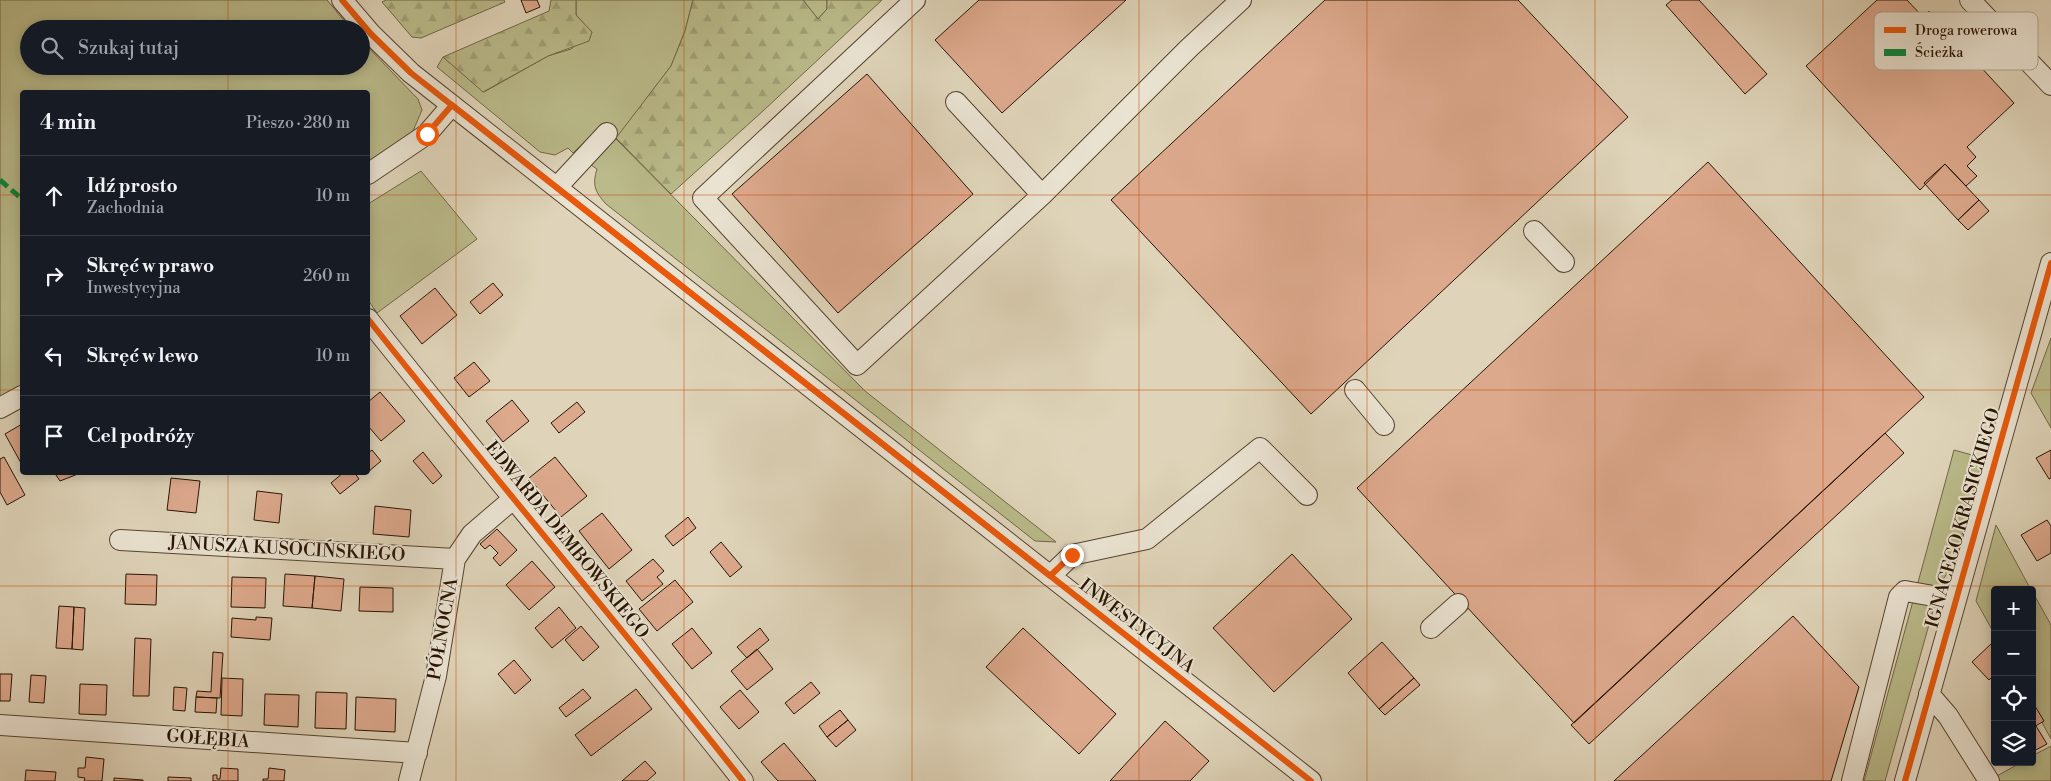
<!DOCTYPE html>
<html lang="pl">
<head>
<meta charset="utf-8">
<style>
	body { margin:0; font-family:"Libre Bodoni",serif; background:#242831; color:#f1f3f6 }
	.controls { position:absolute; right:15px; bottom:15px; display:grid; overflow:hidden; border-radius:5px; box-shadow:0 2px 12px #0003 }
	.controls button { width:45px; height:45px; display:grid; place-items:center; padding:0; border:0; border-bottom:1px solid #363941; background:#171b24; color:#f1f3f6; font:25px sans-serif }
	.stop { position:absolute; width:15px; height:15px; margin:-11px; border:4px solid #ea580c; border-radius:50%; background:#fff }
	.stop.end { background:#ea580c; border-color:#fff; box-shadow:0 1px 5px #0008 }
	.list { margin:0; padding:0; list-style:none }
	h2 { display:flex; justify-content:space-between; align-items:center; height:65px; margin:0; padding:0 20px; font-size:21px }
	h2 small { font-size:16px; font-weight:400; color:#9ea1a6 }
	.list li { display:grid; grid-template-columns:32px 1fr auto; gap:15px; align-items:center; box-sizing:border-box; height:80px; padding:0 20px; border-top:1px solid #363941 }
	.list b { display:block; font-size:19px; white-space:nowrap }
	.list p { margin:0; font-size:16px; white-space:nowrap; color:#9ea1a6 }
	.list em { font-size:16px; font-style:normal; color:#9ea1a6 }
	.icon { flex:none; width:28px; height:28px; fill:none; stroke:currentColor; stroke-width:2; stroke-linecap:round; stroke-linejoin:round }
	.map { position:relative; flex:none; width:2051px; height:781px; overflow:hidden }
	.search { position:absolute; background:#171b24; box-shadow:0 2px 12px #0003; left:20px; top:20px; width:350px; height:55px; display:flex; align-items:center; gap:12px; box-sizing:border-box; padding:0 18px; border-radius:28px; color:#9ea1a6; font-size:19px }
	.panel { position:absolute; background:#171b24; box-shadow:0 2px 12px #0003; left:20px; top:90px; width:350px; height:385px; border-radius:5px }
	.map>svg:first-child { display:block }
	.green { fill:#baba8a; stroke:#706746 }
	.forest { fill:url(#forest-firs); stroke:#706746 }
	.building { fill:#dda98d; stroke:#271403 }
	.lines { fill:none; stroke-linecap:round; stroke-linejoin:round }
	.minor-casing { stroke:#554430; stroke-width:22 }
	.minor { stroke:#eae3d2; stroke-width:20 }
	.quiet { stroke:#00873e; stroke-width:5; stroke-dasharray:10 5; stroke-linecap:butt }
	.cycleway-casing { stroke:#eae3d2; stroke-width:9 }
	.cycleway { stroke:#e8590c; stroke-width:6 }
	.route { stroke:#ea580c; stroke-width:6 }
	.grid { fill:none; stroke:#cb4f0b; stroke-width:1; stroke-opacity:0.55 }
	.labels { text-anchor:middle; dominant-baseline:central; stroke-width:4; stroke-linejoin:round; paint-order:stroke }
	.street-label { font-size:18px; fill:#271403; stroke:#eae3d2 }
	.key { fill:#eae3d2; stroke:#b0a594; stroke-width:1 }
	.key-label { font-size:14px; fill:#271403 }
</style>
</head>
<body>
<div class="map">
<svg width="2051" height="781" viewBox="0 0 2051 781">
	<defs>
		<pattern id="forest-firs" width="22" height="20" patternUnits="userSpaceOnUse" patternTransform="scale(1.25)"><rect width="22" height="20" fill="#baba8a"/><path d="M5 1l3.5 6h-7zM16 11l3.5 6h-7z" fill="#a09f75"/></pattern>
	</defs>
	<rect width="100%" height="100%" fill="#dfd4b9"/>
	<filter id="stains"><feTurbulence type="fractalNoise" baseFrequency=".004" numOctaves="4"/><feColorMatrix values="0 0 0 0 .2 0 0 0 0 .09 0 0 0 0 .02 0 0 0 .5 -.17"/></filter>
	<radialGradient id="worn" r=".72"><stop offset=".6" stop-color="#630" stop-opacity="0"/><stop offset="1" stop-color="#630" stop-opacity=".3"/></radialGradient>
	<path class="green" d="M0,0H327L351,29H29V66H361V40L418,99L422,110L413,131L368,163V92H22V388L0,401Z
		M576,0H693L685,31L671,66L616,139L865,391L1056,542L1035,541L606,204C595,192 592,185 597,169L591,165L616,138L603,124L573,153L568,148L555,155L540,152L437,67L443,57L484,92L548,56L571,49L591,32L576,15Z
		M803,0H827V9L818,19Z
		M421,171L477,239L377,313L368,300V204Z
		M2051,338V428L2031,393Z
		M1954,450L1983,458L1954,564L1941,582L1885,781H1864Z
		M1996,525L2031,590H1995V635L1976,601Z
		M2032,591L2051,625V739L2032,704Z
		M2051,746V781H1998L1995,777L2022,762H2032V756Z"/>
	<path class="forest" d="M386,0H504L505,2L421,38L412,37L382,2Z
		M551,0H576V15L592,32L589,41L548,56L483,92L443,57L549,11Z
		M693,0H803L818,19L827,9V0H882L763,111L671,194L616,138L671,66L685,31Z"/>
	<path class="building" d="M521,0H537L540,7L526,13Z
		M979,0H1126L1002,113L935,40Z
		M1325,0H1518L1628,117L1311,414L1111,200Z
		M1672,0H1699L1767,74L1745,94L1666,5Z
		M1877,0H1907L1923,17L1929,11L2014,103L1967,147L1976,157L1967,166L1977,176L1966,186L1945,164L1920,190L1806,66Z
		M867,74L973,194L838,313L732,194Z
		M1708,162L1924,397L1574,723L1357,488Z
		M1945,164L1979,200L1958,220L1924,183Z
		M1979,200L1989,211L1968,230L1958,220Z
		M493,283L503,295L480,314L470,302Z
		M435,288L457,315L422,344L400,316Z
		M474,362L490,381L469,397L454,378Z
		M380,392L405,421L381,441L368,426V402Z
		M512,400L529,421L503,442L486,421Z
		M577,402L585,412L559,433L551,423Z
		M22,424V462L21,463L5,434Z
		M1885,433L1904,453L1589,744L1571,725Z
		M372,450L381,461L368,472V453Z
		M2051,450V478L2049,479L2036,458Z
		M423,452L442,476L433,484L413,461Z
		M4,457L25,495L7,505L0,492V459Z
		M555,457L587,496L561,517L529,478Z
		M60,472H83L60,481L56,475Z
		M354,472L359,479L340,494L331,483L344,472Z
		M171,478L200,481L196,513L167,510Z
		M257,491L282,494L279,523L254,520Z
		M375,506L411,510L409,537L373,534Z
		M602,513L632,550L609,569L579,531Z
		M688,517L696,528L673,546L665,536Z
		M2047,520L2051,526V553L2037,561L2021,535Z
		M497,529L517,550L500,566L493,558L498,553L490,545L485,549L480,544Z
		M721,542L742,567L730,577L710,552Z
		M1292,554L1352,619L1274,692L1213,628Z
		M653,559L664,571L657,577L663,584L642,601L626,581Z
		M532,561L555,587L529,610L506,585Z
		M126,574L157,575L156,605L125,604Z
		M285,574L315,576L312,608L283,606Z
		M315,576L344,579L341,611L312,608Z
		M232,577L266,578L265,608L231,607Z
		M675,580L693,602L657,631L639,609Z
		M360,587L393,588V612L359,611Z
		M59,606L74,607L72,649L56,648Z
		M74,607L85,608L83,650L72,649Z
		M559,607L576,628L552,648L535,628Z
		M1793,616L1859,687L1831,781H1614Z
		M256,617L272,618L270,640L231,637L232,618L256,620Z
		M581,626L599,647L583,661L565,640Z
		M692,628L712,653L692,669L672,644Z
		M760,628L769,640L747,658L737,647Z
		M1023,628L1116,714L1079,754L986,667Z
		M135,638L151,639L149,696H133Z
		M1382,642L1414,678L1379,709L1348,673Z
		M1992,643L1995,646V674L1989,680L1972,662Z
		M757,649L773,669L747,690L731,671Z
		M213,652L223,653L220,698L196,697L197,691L211,692Z
		M514,660L531,680L515,694L498,674Z
		M0,674H12L10,701H0Z
		M31,675L46,676L44,703L29,702Z
		M222,678L243,679L242,716L221,715Z
		M1414,678L1420,685L1385,715L1379,709Z
		M811,682L820,693L794,714L785,703Z
		M80,684L107,685L106,715L79,714Z
		M174,687L187,688L185,711L173,710Z
		M583,689L591,698L566,717L559,708Z
		M636,689L652,709L591,756L575,735Z
		M740,690L759,712L739,729L720,707Z
		M316,692L347,693L346,729L315,728Z
		M265,694L299,695L298,727L264,725Z
		M196,697L217,698L216,713L195,712Z
		M356,697L396,699L395,732L355,730Z
		M2035,706L2044,721L2032,728V708Z
		M840,710L848,720L827,737L819,726Z
		M848,720L856,730L836,747L827,737Z
		M1165,721L1209,761L1190,781H1110Z
		M2036,726L2047,744L2032,752V728Z
		M784,743L816,781H778L761,762Z
		M86,757L104,759L102,781H84L85,778L78,777V768H85Z
		M645,761L656,773L647,781H622Z
		M221,768L238,769V781H213V775H217V779H220Z
		M269,768L285,770L284,781H263V779H268Z
		M26,770L56,772L55,781H25Z
		M168,777L191,778V781H168Z
		M114,778L143,780V781H114Z"/>
	<g class="lines">
		<g class="minor-casing">
			<path id="minor" d="M342,0L371,34L411,73L1311,781
				M915,0L703,198L857,365L1042,195L1189,48L1241,0
				M1970,0L2051,85
				M956,102L1042,195
				M368,174L427,134L452,105
				M557,187L607,133
				M1534,231L1564,262
				M368,319C491,474 620,625 743,781
				M1355,390L1384,425
				M0,408L22,396
				M120,540L455,559
				M1050,576L1072,555L1147,539L1260,448L1307,495
				M1431,628L1458,604
				M1929,694L1948,716L1989,781
				M0,725L417,753
				M409,781L436,676L455,559L472,534L513,499
				M1852,781L1899,597L1905,591L1956,600
				M1905,781L2051,263"/>
		</g>
		<use href="#minor" class="minor"/>
		<path class="quiet" d="M0,180L22,199"/>
		<g class="cycleway-casing">
			<path id="cycleway" d="M342,0L371,34L411,73L1311,781
				M368,319C491,474 620,625 743,781
				M1905,781L2051,263"/>
		</g>
		<use href="#cycleway" class="cycleway"/>
	</g>
	<g class="lines">
		<path class="route" d="M427,134L452,105L1050,576L1072,555"/>
	</g>
	<path class="grid" d="M228,0V29M456,0V781M684,0V781M912,0V781M1139,0V781M1367,0V781M1595,0V781M1823,0V781M228,66V92M0,195H22M368,195H2051M0,390H22M368,390H2051M228,472V781M0,586H2051"/>
	<g class="labels">
		<g class="street-label">
			<text transform="translate(1963 518) rotate(-74)">IGNACEGO KRASICKIEGO</text>
			<text transform="translate(567 540) rotate(51)">EDWARDA DEMBOWSKIEGO</text>
			<text transform="translate(287 549) rotate(3)">JANUSZA KUSOCIŃSKIEGO</text>
			<text transform="translate(1137 626) rotate(38)">INWESTYCYJNA</text>
			<text transform="translate(443 629) rotate(-80)">PÓŁNOCNA</text>
			<text transform="translate(208 739) rotate(4)">GOŁĘBIA</text>
		</g>
	</g>
	<rect x="1874" y="12" width="164" height="58" rx="8" class="key"/>
	<rect x="1884" y="27" width="22" height="6" fill="#e8590c"/>
	<rect x="1884" y="49" width="22" height="7" fill="#00873e"/>
	<g class="key-label">
		<text x="1915" y="35">Droga rowerowa</text>
		<text x="1915" y="57">Ścieżka</text>
	</g>
	<rect width="100%" height="100%" filter="url(#stains)"/>
	<rect width="100%" height="100%" fill="url(#worn)"/>
</svg>
<div class="controls">
<button>+</button>
<button>−</button>
<button><svg class="icon" aria-label="locate" viewBox="0 0 24 24"><circle cx="12" cy="12" r="6"/><path d="M12 2v4M12 18v4M2 12h4M18 12h4"/></svg></button>
<button><svg class="icon" aria-label="layers" viewBox="0 0 24 24"><path d="M12 4l9 5-9 5-9-5zM3 14l9 5 9-5"/></svg></button>
</div>
<div class="stop" style="left:427px;top:134px"></div>
<div class="stop end" style="left:1072px;top:555px"></div>
<div class="search"><svg class="icon" aria-label="search" viewBox="0 0 24 24"><circle cx="10" cy="10" r="6"/><path d="M15 15l6 6"/></svg>Szukaj tutaj</div>
<section class="panel">
<h2>4 min<small>Pieszo · 280 m</small></h2>
<ul class="list">
<li><svg class="icon" aria-label="ahead" viewBox="0 0 24 24"><path d="M12 20V5M6 11l6-6 6 6"/></svg><div><b>Idź prosto</b><p>Zachodnia</p></div><em>10 m</em></li>
<li><svg class="icon" aria-label="right" viewBox="0 0 24 24"><path d="M7 20v-9h11M14 6l5 5-5 5"/></svg><div><b>Skręć w prawo</b><p>Inwestycyjna</p></div><em>260 m</em></li>
<li><svg class="icon" aria-label="left" viewBox="0 0 24 24"><path d="M17 20v-9H6M10 6l-5 5 5 5"/></svg><div><b>Skręć w lewo</b></div><em>10 m</em></li>
<li><svg class="icon" aria-label="arrive" viewBox="0 0 24 24"><path d="M6 21V4h12l-3 4 3 4H6"/></svg><div><b>Cel podróży</b></div></li>
</ul>
</section>
</div>
</body>
</html>
